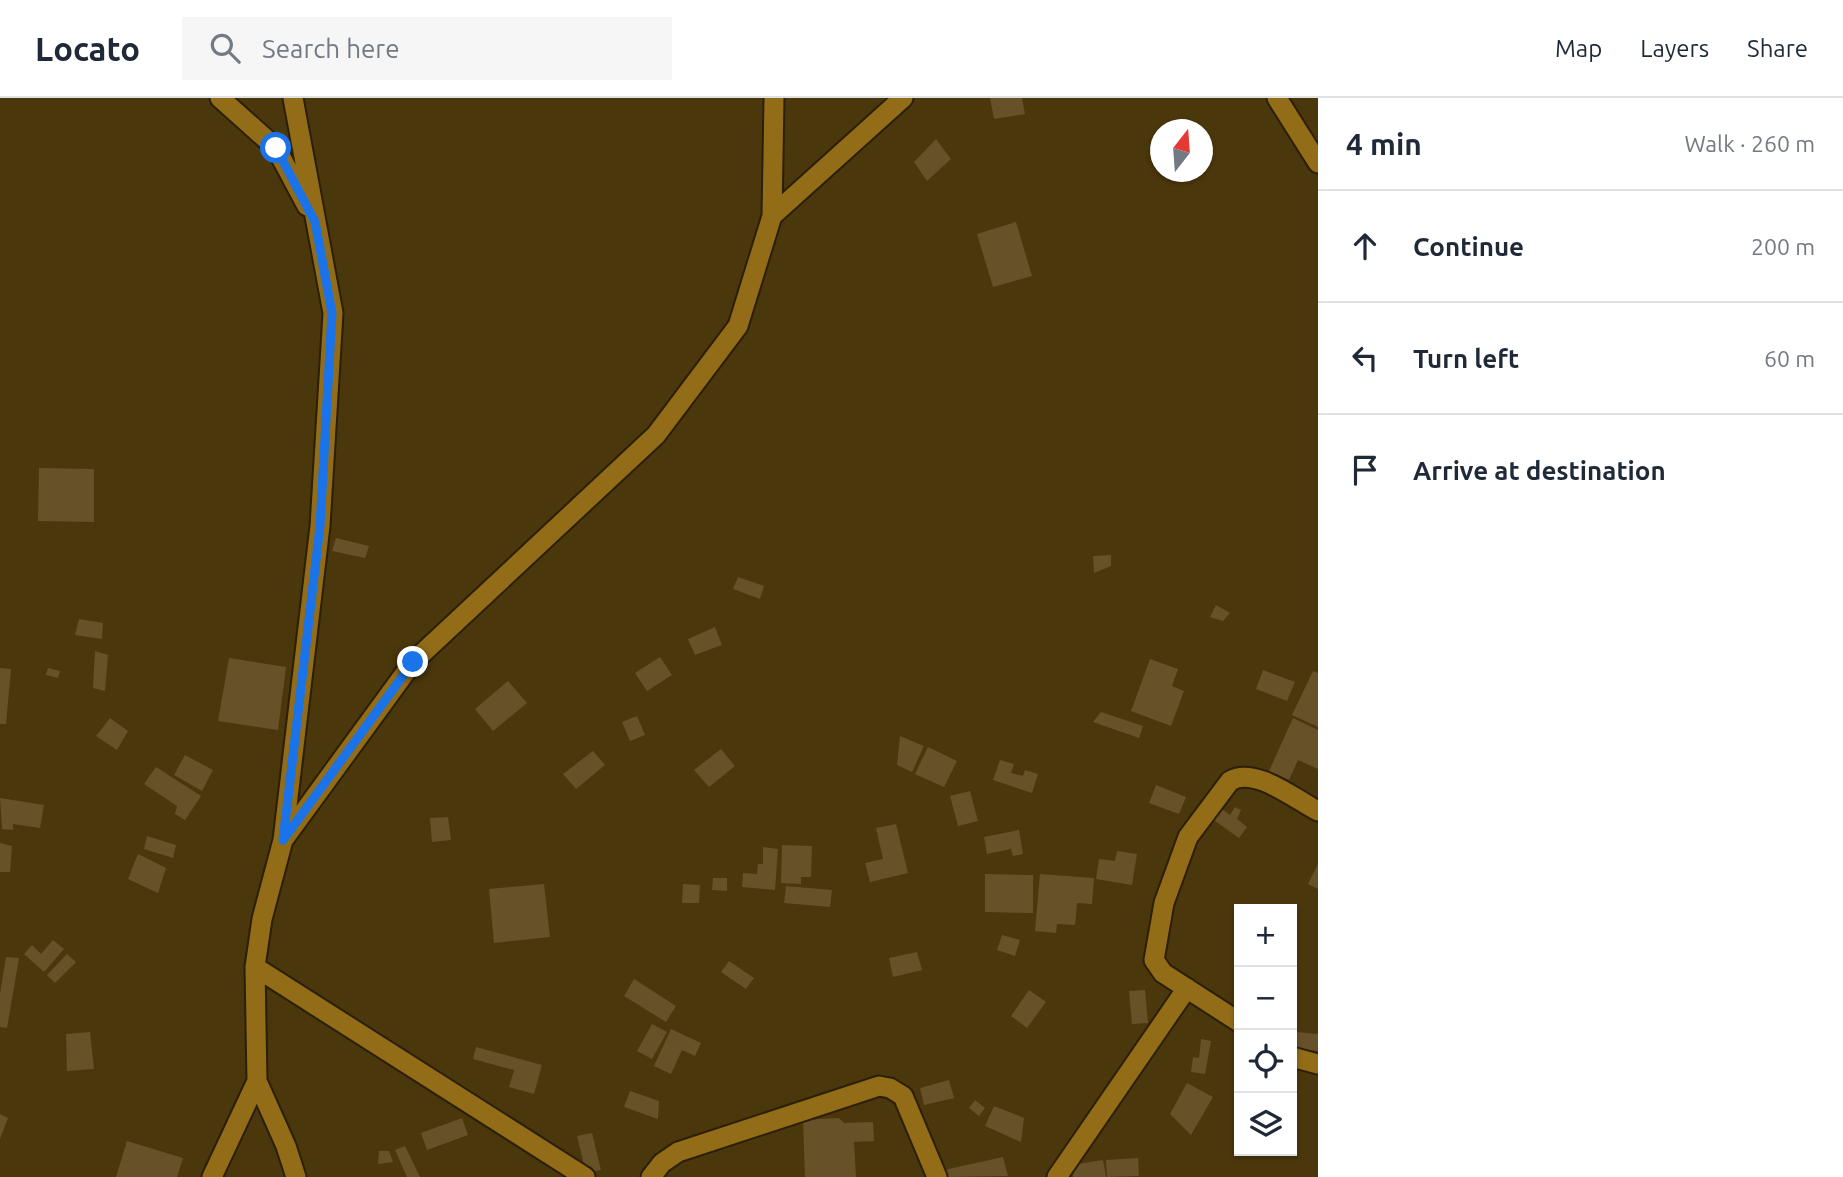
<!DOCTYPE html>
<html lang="en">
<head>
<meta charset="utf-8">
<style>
	body { margin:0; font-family:Ubuntu,sans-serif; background:#f6f6f7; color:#1f2937 }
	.controls { position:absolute; right:21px; bottom:21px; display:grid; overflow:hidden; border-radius:0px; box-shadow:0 2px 5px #0004 }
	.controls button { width:63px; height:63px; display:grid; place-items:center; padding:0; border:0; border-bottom:2px solid #e0e1e3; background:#fff; color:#1f2937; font:35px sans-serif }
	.compass { position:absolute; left:1150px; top:21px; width:63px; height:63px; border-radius:50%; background:#fff; box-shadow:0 2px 5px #0004; rotate:17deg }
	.stop { position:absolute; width:21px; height:21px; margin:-16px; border:5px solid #1a73e8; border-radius:50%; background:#fff }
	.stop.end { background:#1a73e8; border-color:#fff; box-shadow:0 2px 7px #0008 }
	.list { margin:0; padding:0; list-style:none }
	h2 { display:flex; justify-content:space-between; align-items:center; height:91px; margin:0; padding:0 28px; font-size:30px }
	h2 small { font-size:23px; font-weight:400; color:#747a83 }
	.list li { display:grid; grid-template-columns:46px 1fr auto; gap:21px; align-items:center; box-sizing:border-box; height:112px; padding:0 28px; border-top:2px solid #e0e1e3 }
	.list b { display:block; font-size:26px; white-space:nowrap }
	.list em { font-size:23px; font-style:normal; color:#747a83 }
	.icon { flex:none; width:38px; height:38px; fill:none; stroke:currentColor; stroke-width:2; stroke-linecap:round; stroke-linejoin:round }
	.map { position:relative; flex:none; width:1318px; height:1079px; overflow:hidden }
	header { display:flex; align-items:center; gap:42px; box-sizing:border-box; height:98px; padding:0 35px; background:#fff; border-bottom:2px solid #e0e1e3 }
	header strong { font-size:33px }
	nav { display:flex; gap:38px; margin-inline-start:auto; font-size:24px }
	.search { width:490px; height:63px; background:#f6f6f7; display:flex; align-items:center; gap:18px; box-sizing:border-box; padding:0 24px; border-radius:0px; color:#747a83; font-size:26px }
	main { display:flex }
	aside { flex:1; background:#fff }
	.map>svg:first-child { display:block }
	.building { fill:#675129 }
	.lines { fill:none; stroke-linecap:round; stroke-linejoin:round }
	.minor-casing { stroke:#2c1f07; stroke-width:23 }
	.minor { stroke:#936c17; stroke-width:19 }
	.route { stroke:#1a73e8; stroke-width:9 }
</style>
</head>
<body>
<header>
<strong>Locato</strong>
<div class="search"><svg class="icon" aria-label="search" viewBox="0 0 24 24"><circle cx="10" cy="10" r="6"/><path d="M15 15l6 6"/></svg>Search here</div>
<nav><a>Map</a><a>Layers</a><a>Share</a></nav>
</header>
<main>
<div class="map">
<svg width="1318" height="1079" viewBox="0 0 1318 1079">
	<rect width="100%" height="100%" fill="#4b370c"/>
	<path class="building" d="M990,0H1022L1025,16L994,21Z
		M936,41L951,61L927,83L914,64Z
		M1016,124L1032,178L993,189L977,136Z
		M39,370L94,371V424L38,423Z
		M336,440L369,448L365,460L332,453Z
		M1111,457V468L1094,475L1093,458Z
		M738,479L764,488L760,501L733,491Z
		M1216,507L1230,515L1223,523L1210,519Z
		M79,521L103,525L102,541L75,537Z
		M715,529L722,547L695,557L688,541Z
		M95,553L108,557L105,593L93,590Z
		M660,559L672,577L647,593L635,575Z
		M229,560L286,569L278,632L218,623Z
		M1150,561L1178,571L1172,588L1184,593L1171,628L1131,613Z
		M0,570L11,571L6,626H0Z
		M48,570L60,573L58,580L46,577Z
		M1263,572L1295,584L1287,603L1256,591Z
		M1313,573L1318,575V629L1292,617Z
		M508,583L527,605L493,633L475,611Z
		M1101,614L1143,628L1139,640L1093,624Z
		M637,618L645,637L630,643L622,624Z
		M110,620L128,633L117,652L96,638Z
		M1293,620L1318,632V671L1298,662L1289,682L1269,673Z
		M900,638L924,648L912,674L897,667Z
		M928,649L957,663L944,689L915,676Z
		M721,651L735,668L709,689L694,672Z
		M593,653L605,667L576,691L563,676Z
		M185,657L213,672L202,693L174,677Z
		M1000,662L1014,666L1011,675L1023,678L1025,672L1038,676L1032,695L993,682Z
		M156,669L201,698L185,722L175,716L177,708L144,686Z
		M1156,687L1186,699L1179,716L1149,705Z
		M970,693L978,723L958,728L950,698Z
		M0,700L44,707L40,730L13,726V732L2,731Z
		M1219,709L1230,717L1235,709L1241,712L1237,721L1247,729L1239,740L1211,720Z
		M448,719L451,742L432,744L430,720Z
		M896,726L908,775L870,784L865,765L883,761L876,730Z
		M1019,732L1023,756L1013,758L1011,751L987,756L984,739Z
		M147,738L176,747L173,760L144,751Z
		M0,745L12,748L10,774H0Z
		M782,747L812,748L811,779H801V786L781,785Z
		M763,749L778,751L775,792L742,789L743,775L757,776L758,766H763Z
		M1117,753L1137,756L1132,787L1096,781L1099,761L1115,763Z
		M138,756L166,770L158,795L128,781Z
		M1318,766V791L1308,786Z
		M985,776L1033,777V815L985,814Z
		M1040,776L1094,780L1092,806L1077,805L1075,827L1057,826L1056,835L1035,833Z
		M713,780H727V793L712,792Z
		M544,786L550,839L494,845L489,791Z
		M683,786L700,787L699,805H682Z
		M786,788L832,792L830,809L784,805Z
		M1002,837L1020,842L1015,858L997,852Z
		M53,842L64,851L44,874L24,856L32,847L41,856Z
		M917,854L922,872L893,879L889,860Z
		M67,856L76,864L55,885L47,877Z
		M6,859L19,860L7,930L0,929V896Z
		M729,863L754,880L746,891L721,874Z
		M634,881L676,908L666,924L624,898Z
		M1029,892L1046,904L1027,930L1011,918Z
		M1145,892L1148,925L1132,926L1129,893Z
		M652,926L667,934L652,961L637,953Z
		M671,931L701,945L695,958L682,952L671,976L654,968Z
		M90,934L94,971L67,973L66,936Z
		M1296,934L1318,936V953L1294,951Z
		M1201,941L1211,943L1205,976L1191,974L1193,959L1199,960Z
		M476,949L542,967L534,996L509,989L514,972L473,961Z
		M949,982L954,1000L924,1007L920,990Z
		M1187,985L1213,999L1191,1037L1170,1016Z
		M630,993L659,1003L658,1021L624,1009Z
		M975,1002L985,1010L979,1018L969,1010Z
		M994,1008L1024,1020L1021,1044L985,1028Z
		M0,1016L8,1020L0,1041Z
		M462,1020L468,1037L427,1052L421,1035Z
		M839,1020L844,1025L873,1024L874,1043L854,1044L856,1079H805L803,1022Z
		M592,1035L601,1072L586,1075L577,1038Z
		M127,1043L183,1060L177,1079H116Z
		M405,1048L420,1079H407L395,1052Z
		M379,1053H389L393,1064L378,1066Z
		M1003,1059L1008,1078L946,1079L944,1072Z
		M1138,1060L1139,1078L1107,1079L1106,1062Z
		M1103,1062L1106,1079H1073L1072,1067Z"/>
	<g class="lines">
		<g class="minor-casing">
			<path id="minor" d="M220,0L276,50L307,108
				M1277,0L1318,65
				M772,118L774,0
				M284,741L413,564L656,337L738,228L772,118L903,0
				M255,869L585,1079
				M1239,924L1163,875L1154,862L1164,805L1188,739L1230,683C1255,668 1296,702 1318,713
				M1292,959L1318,966
				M257,983L286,1048L296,1079
				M212,1079L257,983L255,869L262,821L283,742L320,428L333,215L293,0
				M651,1079L662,1065L678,1054L879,988L890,990L903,998L937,1079
				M1057,1079L1187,890"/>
		</g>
		<use href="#minor" class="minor"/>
	</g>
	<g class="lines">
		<path class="route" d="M276,50L315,124L332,215L320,428L283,742L413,564"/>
	</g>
</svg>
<div class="controls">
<button>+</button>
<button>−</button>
<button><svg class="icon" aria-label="locate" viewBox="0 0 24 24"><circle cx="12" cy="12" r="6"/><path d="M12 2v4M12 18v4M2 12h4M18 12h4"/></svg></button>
<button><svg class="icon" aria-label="layers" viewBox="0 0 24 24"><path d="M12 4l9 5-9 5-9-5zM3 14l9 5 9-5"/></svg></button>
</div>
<svg class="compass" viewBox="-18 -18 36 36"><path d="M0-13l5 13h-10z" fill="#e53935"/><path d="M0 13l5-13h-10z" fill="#747a83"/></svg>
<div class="stop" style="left:276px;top:50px"></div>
<div class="stop end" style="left:413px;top:564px"></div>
</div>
<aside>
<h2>4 min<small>Walk · 260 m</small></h2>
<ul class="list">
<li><svg class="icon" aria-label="ahead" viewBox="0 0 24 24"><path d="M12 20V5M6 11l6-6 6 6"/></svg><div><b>Continue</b></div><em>200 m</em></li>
<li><svg class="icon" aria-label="left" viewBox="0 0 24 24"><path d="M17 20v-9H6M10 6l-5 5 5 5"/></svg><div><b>Turn left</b></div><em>60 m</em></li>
<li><svg class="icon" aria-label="arrive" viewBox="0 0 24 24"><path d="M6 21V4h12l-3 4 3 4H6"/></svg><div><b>Arrive at destination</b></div></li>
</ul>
</aside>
</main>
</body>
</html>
